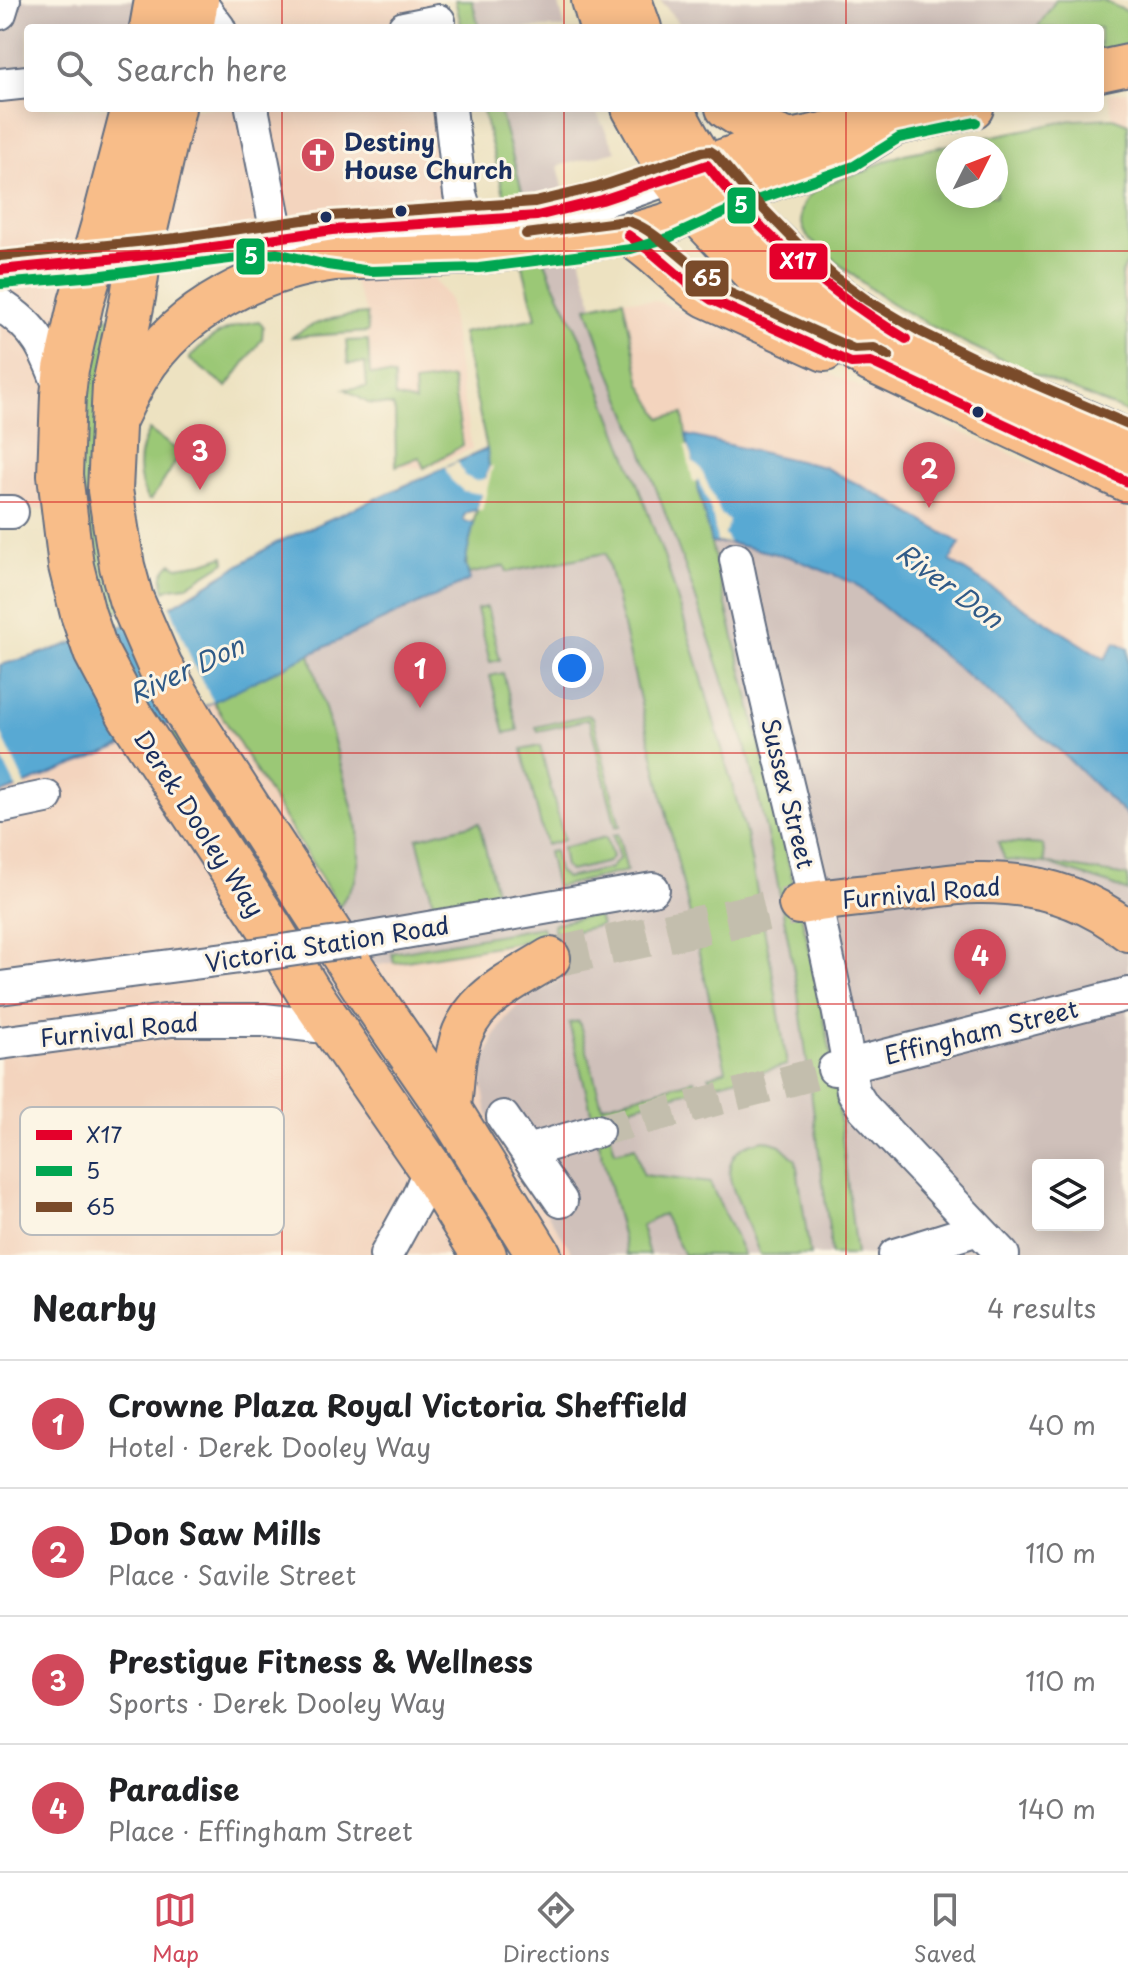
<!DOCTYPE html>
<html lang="en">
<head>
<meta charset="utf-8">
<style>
	body { margin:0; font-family:"Playpen Sans",sans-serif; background:#f2f2f2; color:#202124 }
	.controls { position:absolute; right:24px; bottom:24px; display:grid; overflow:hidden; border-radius:8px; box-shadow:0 4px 20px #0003 }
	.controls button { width:72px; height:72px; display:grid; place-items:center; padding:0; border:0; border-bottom:2px solid #e0e0e0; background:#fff; color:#202124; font:40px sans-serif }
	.compass { position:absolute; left:936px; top:136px; width:72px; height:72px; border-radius:50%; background:#fff; box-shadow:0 4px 20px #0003; rotate:48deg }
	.you { position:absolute; left:572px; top:668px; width:28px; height:28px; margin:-20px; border:6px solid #fff; border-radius:50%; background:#1a73e8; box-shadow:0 0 0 12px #1a73e833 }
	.badge { display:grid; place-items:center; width:52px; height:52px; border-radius:50%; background:#d1495b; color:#fff; font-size:26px; font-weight:700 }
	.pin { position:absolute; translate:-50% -66px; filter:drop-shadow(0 2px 4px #0008) }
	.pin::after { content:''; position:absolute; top:42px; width:28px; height:24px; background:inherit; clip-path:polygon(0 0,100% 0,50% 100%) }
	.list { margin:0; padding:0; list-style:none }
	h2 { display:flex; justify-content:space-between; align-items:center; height:104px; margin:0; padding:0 32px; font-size:34px }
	h2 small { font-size:26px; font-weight:400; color:#757577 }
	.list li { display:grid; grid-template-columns:52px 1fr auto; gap:24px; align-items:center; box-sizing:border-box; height:128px; padding:0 32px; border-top:2px solid #e0e0e0 }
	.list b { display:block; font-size:30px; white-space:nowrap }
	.list p { margin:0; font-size:26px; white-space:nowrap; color:#757577 }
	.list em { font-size:26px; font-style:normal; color:#757577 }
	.icon { flex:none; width:44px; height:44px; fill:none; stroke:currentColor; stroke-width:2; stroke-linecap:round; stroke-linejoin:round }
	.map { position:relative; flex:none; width:1128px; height:1255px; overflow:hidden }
	.search { position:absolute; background:#fff; box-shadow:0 4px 20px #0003; left:24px; right:24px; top:24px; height:88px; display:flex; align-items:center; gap:20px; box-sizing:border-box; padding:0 28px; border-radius:8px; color:#757577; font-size:30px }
	.sheet { height:616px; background:#fff }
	nav { display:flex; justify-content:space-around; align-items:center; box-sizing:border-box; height:112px; border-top:2px solid #e0e0e0; background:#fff; font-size:22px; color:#757577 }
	nav a { display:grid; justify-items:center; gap:4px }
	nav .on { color:#d1495b }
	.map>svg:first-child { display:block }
	.built { fill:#f3d4be }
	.industrial { fill:#cfc0ba; fill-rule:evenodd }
	.green { fill:#9bc876; stroke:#5b7c6a; stroke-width:2; fill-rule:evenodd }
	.water { fill:#58a9d3; stroke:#3a6c98; stroke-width:2 }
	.pier { fill:#ede2c1 }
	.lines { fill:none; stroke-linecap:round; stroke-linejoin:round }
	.minor-tunnel { stroke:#c3bead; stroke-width:32; stroke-dasharray:32 16; stroke-linecap:butt }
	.major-tunnel { stroke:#c3bead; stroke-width:40; stroke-dasharray:40 20; stroke-linecap:butt }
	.minor-casing { stroke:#646e81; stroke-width:36 }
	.major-casing { stroke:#646e81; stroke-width:44 }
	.highway-casing { stroke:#646e81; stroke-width:48 }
	.minor { stroke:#fff; stroke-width:32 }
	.major { stroke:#f8bd89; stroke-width:40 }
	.highway { stroke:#f8bd89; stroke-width:44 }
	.minor-bridge-casing { stroke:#646e81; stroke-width:36; stroke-linecap:butt }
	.minor-bridge { stroke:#fff; stroke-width:32 }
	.bus-1-casing { stroke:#fcf5e5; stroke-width:16 }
	.bus-2-casing { stroke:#fcf5e5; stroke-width:16 }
	.bus-3-casing { stroke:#fcf5e5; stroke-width:16 }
	.bus-1 { stroke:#e4002b; stroke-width:10 }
	.bus-2 { stroke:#00a651; stroke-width:10 }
	.bus-3 { stroke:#7a4b2a; stroke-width:10 }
	.grid { fill:none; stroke:#d62828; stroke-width:2; stroke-opacity:0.55 }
	.bus-dot { fill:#1b2f5e; stroke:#fcf5e5; stroke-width:3 }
	.labels { text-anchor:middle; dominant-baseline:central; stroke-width:6; stroke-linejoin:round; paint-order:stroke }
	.poi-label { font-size:24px; font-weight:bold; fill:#1b2f5e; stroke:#fcf5e5; text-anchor:start }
	.street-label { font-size:24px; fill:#1b2f5e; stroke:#fcf5e5 }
	.water-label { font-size:26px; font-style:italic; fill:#305a87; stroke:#fcf5e5 }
	.key { fill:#fcf5e5; stroke:#b8babc; stroke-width:2 }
	.key-label { font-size:22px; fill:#1b2f5e }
	.line-badge { stroke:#fcf5e5; stroke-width:3 }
	.badge-label { font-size:22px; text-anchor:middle; font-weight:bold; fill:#fff }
</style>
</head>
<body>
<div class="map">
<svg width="1128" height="1255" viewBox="0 0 1128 1255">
	<rect width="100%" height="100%" fill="#fcf5e5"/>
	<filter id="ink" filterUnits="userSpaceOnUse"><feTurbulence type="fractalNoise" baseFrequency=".0125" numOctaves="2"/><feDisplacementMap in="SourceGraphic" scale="16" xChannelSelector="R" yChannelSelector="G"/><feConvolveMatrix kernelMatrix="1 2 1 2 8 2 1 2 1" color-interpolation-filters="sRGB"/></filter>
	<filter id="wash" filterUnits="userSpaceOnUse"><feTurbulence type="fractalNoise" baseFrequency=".006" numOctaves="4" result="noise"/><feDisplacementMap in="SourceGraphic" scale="32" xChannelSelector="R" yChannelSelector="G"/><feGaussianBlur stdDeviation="1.8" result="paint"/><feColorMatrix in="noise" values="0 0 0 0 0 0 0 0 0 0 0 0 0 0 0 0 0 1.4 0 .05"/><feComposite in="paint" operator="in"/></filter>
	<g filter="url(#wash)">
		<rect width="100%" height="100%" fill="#ede2c1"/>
		<path class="built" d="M195,0H434L440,28H190Z
			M28,82V108H450L459,178L429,272L449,299L459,374L472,449L424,468L396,466L395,413L392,406L368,403L367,388L370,374L367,314L332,230L93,262L64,508L0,512V85Z
			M1128,91V124L1113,118L1108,94Z
			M1128,260V326L1126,324L1121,276Z
			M623,299L656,301L739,333L1128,506V648L1115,642L1106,660L949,561L959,543L845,477L824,467L686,435L683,414L661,418L641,384Z
			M469,580L735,1079L557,981L520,1003L505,1019L491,1045L483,1076L486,1108L498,1138L574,1255H0V794L125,745L310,654Z"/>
		<path class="industrial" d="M0,0H157L152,28H28V82L0,85Z
			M455,0H558L565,28H462Z
			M660,0H1056L1037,28H683Z
			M482,108H594L616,151L558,166L583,268L593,305L623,299L641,383L661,418L683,414L686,435L711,542L729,543L790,557L854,583L1060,751L1128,817V1255H574L498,1138L486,1108L483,1086L484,1066L494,1038L505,1019L520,1003L558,981L545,939L373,966L339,907L355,881L359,858L358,828L310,654L470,580L465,563L474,523L484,486L488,456L462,333L536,318ZM1038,1165H1098V1225H1038Z"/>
		<path class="green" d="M455,0H472L479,28H462Z
			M1056,0H1102L1128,12V46L1100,53V28H1037Z
			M482,108H499L531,223L551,277L582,341L636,480L667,565L698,665L746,834L772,970L787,1065L712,1085L709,1076L726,1070L606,553L507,572L505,566L468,574C462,551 476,514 483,491L458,462L487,449L462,333L536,318Z
			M1113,118L1128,124V260L1121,276L1126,324L1128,326V413C1049,379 966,349 893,304C863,286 837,261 810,240C804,232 801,225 801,215C803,184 845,178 869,170L868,168L904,154L1072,120ZM948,148H996V196H948Z
			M623,299L641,384L661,418L683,414L686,435L711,543L813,964L834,1069L856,1255H831L829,1229L798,993L776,875L750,760L686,569L635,432L608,367L587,307Z
			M367,314L368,332L292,337C314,320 340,316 367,314Z
			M93,315L118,319L126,607L104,617L84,551L75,460Z
			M259,321L263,326L262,339L227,387L189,359C207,336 230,325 259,321Z
			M368,340L370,374L394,376L395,397L415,402L414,383L452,378L463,445L424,468L419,457L396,466L395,413L393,406L368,403L345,389L367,387L365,363L348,364L346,341Z
			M149,430L181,453L160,487L150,500L147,499C136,476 137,452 149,430Z
			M224,556L225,562L187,586L171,588L165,591C161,577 161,573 172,563L177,567L204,563Z
			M487,607L500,660L490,662L477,609Z
			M310,654L358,828L359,858L355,881L339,907L213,701Z
			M503,673L518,730L505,733L490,676Z
			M587,715L593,717L620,826L616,827L589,719L538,731L536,727Z
			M181,730L286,893L274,901L167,737Z
			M540,746L564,840L546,845L522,750Z
			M479,823L497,896L435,911L417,838Z
			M618,834L627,871L556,887L548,852L554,851L558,871L566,878L609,869L619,859L613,835Z
			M606,837L612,857L608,862L570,871L565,867L562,848Z
			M998,842L1043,845L1045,863L1128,876V892L1110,884L1045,863L1005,860Z
			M597,914L601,925L556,936L553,924Z
			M542,927L545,938L394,963L392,953Z
			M579,1021L602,1106L694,1080L697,1089L605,1114L615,1152L635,1147L643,1175L710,1183L744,1255H684L663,1214L641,1226L649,1255H627L569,1023Z
			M452,1140L513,1232L499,1242L438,1149Z
			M765,1140L780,1145L796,1160L810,1255H760C754,1241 749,1227 743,1213C739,1202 731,1188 730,1177C727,1152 745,1143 765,1140Z"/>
		<path class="water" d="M686,435L824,467L883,497L960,543L950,561L1105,659L1115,642L1128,648V817L1060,751L854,583L790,557L729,543H711Z
			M487,449L489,467L477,510C470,511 465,511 463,519L466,522L474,523L465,563L470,580L310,654L125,745L0,794V665L30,657L110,631L170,607L276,543Z"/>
		<path class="pier" d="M685,446H689L693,462L701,469L721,514L729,521L725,534L729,543L717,542L713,518L708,502L698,479L697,481L693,482Z
			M458,462L465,476L476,481L486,478L489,467L493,466L482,510H477L481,494L463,491L451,480L445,468Z
			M169,603L194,666L213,701L175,720L130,619Z
			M0,731L27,788L18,791L0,755Z"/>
	</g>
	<g filter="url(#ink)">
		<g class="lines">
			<path class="minor-tunnel" d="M597,1131L834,1069"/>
			<path class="major-tunnel" d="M550,958L799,904"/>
			<g class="minor-casing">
				<path id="minor" d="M198,0L219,28
					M0,13L4,0
					M404,28L439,21
					M0,85L28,82
					M252,108L278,239
					M450,108L460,194L465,210L471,217L481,220
					M0,270L178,252L278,239L332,230L537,216L591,204L628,193L671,178
					M0,305C40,330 47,353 63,395
					M0,512H12
					M736,559C771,737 824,912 853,1091L863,1107L1003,1255
					M3,806L46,797
					M359,940L653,889
					M0,988L240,957
					M0,1043L172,1020H264L334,1028
					M834,1069L1128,994
					M503,1117L561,1201
					M527,1151L597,1131
					M386,1255L418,1197L430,1168
					M895,1255L978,1229"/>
			</g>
			<g class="major-casing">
				<path id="major" d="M592,0L600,28
					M631,0L641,28
					M1100,71L1128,65
					M632,108L671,178L705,223L758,279L798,310L871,362L1128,482
					M674,108C693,153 725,191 759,225C781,246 802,269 826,287C870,321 921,350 972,373C1023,397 1077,414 1128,440
					M726,108L758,128L790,140
					M682,174L745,152L790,140L842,129L894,125L973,108
					M628,235C657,253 678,279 706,297L825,351
					M114,424C123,407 130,390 140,374C181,308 260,270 335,260L477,254L628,235L666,224L729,195L849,153L894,125
					M799,904C833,898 868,895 903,891C928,888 953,883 977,883C1033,882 1085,896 1128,931
					M450,1111C454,1090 453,1068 458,1048C468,999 512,982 550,958"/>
			</g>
			<g class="highway-casing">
				<path id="highway" d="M152,28L157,0
					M191,28L196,0
					M134,108L103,227L81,302L66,369L63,395L60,475L71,566L83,614L96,652L129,714L268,925L308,991L430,1168L484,1255
					M173,108L139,255L133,297L115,385L110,490L122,566L131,599L160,666L195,726L367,991L450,1111L539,1255"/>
			</g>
			<use href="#minor" class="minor"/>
			<use href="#major" class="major"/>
			<use href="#highway" class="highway"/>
			<g class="minor-bridge-casing">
				<path id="minor-bridge" d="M240,957L359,940"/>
			</g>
			<use href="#minor-bridge" class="minor-bridge"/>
			<g class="bus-1-casing">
				<path id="bus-1" d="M707,165C762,237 829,292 906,339
					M628,235L650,251L690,285L712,300L851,363L871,362L1128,482
					M0,270L178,252L332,230L537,216L602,200L707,165"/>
			</g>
			<g class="bus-2-casing">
				<path id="bus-2" d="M1,284L95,276L277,253L327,265L371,271L479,268L631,249L671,237L734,208L854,166L899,138L976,122"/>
			</g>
			<g class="bus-3-casing">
				<path id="bus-3" d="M526,234L626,221C650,224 696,272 719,288L854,349L874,348L889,356
					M0,256L176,238L331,216L535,202L598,187L702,152L710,151L716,155L746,191L798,244L834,276L867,300L921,332L978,360L1128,424"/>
			</g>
			<use href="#bus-1" class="bus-1"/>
			<use href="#bus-2" class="bus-2"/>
			<use href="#bus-3" class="bus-3"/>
		</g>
	</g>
	<path class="grid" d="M282,0V28M564,0V28M846,0V28M282,108V1255M564,108V1255M846,108V1255M0,251H1128M0,502H1128M0,753H1128M0,1004H1128"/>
	<defs>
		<g id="church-disc" transform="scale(1.8)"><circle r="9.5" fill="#d1495b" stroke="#fcf5e5"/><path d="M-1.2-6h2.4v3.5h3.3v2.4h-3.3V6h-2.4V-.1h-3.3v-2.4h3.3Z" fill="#fff"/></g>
	</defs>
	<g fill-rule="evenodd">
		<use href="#church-disc" x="318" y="155"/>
	</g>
	<g class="bus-dot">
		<circle cx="401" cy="211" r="7"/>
		<circle cx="326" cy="217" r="7"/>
		<circle cx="978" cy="412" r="7"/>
	</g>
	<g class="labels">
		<g class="poi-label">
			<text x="344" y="141">Destiny<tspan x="344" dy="28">House Church</tspan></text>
		</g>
		<g class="street-label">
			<text transform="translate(789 793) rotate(76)">Sussex Street</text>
			<text transform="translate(200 823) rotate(57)">Derek Dooley Way</text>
			<text transform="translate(921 892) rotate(-5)">Furnival Road</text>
			<text transform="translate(327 943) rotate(-9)">Victoria Station Road</text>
			<text transform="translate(119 1029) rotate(-6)">Furnival Road</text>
			<text transform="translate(981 1031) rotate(-14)">Effingham Street</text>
		</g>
		<g class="water-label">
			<text transform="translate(950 585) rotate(36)">River Don</text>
			<text transform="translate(186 669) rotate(-25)">River Don</text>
		</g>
	</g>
	<rect x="20" y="1107" width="264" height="128" rx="12" class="key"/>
	<rect x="36" y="1130" width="36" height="10" fill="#e4002b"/>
	<rect x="36" y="1166" width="36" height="10" fill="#00a651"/>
	<rect x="36" y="1202" width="36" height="10" fill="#7a4b2a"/>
	<g class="key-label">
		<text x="86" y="1143">X17</text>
		<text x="86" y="1179">5</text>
		<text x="86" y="1215">65</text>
	</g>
	<g class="line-badge">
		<rect x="726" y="186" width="31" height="39" rx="8" fill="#00a651"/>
		<rect x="235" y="237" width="31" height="39" rx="8" fill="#00a651"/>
		<rect x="768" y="242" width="61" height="39" rx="8" fill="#e4002b"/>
		<rect x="684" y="259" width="46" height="39" rx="8" fill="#7a4b2a"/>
	</g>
	<g class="badge-label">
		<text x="741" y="213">5</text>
		<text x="251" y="264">5</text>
		<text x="798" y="269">X17</text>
		<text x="707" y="286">65</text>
	</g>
</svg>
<div class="controls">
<button><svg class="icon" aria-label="layers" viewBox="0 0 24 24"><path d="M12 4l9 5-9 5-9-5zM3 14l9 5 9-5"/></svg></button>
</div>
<svg class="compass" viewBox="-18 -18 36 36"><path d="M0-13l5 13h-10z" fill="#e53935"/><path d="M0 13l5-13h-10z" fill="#757577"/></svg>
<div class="you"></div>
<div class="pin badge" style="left:420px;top:708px">1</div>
<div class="pin badge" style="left:929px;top:508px">2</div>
<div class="pin badge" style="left:200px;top:490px">3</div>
<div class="pin badge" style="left:980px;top:995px">4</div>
<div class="search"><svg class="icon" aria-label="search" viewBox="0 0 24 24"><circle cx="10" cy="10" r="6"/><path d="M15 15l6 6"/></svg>Search here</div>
</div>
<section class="sheet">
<h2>Nearby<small>4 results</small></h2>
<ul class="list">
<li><span class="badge">1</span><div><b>Crowne Plaza Royal Victoria Sheffield</b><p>Hotel · Derek Dooley Way</p></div><em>40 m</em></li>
<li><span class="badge">2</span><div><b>Don Saw Mills</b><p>Place · Savile Street</p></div><em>110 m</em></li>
<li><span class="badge">3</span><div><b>Prestigue Fitness &amp; Wellness</b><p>Sports · Derek Dooley Way</p></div><em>110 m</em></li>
<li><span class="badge">4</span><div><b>Paradise</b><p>Place · Effingham Street</p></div><em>140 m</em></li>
</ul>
</section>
<nav>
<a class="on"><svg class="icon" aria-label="map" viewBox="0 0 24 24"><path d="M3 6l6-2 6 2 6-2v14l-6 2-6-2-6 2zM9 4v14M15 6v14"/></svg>Map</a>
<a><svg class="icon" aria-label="directions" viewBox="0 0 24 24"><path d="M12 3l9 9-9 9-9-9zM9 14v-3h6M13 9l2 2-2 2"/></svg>Directions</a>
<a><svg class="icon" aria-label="saved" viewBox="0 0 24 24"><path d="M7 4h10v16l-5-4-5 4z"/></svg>Saved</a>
</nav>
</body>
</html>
